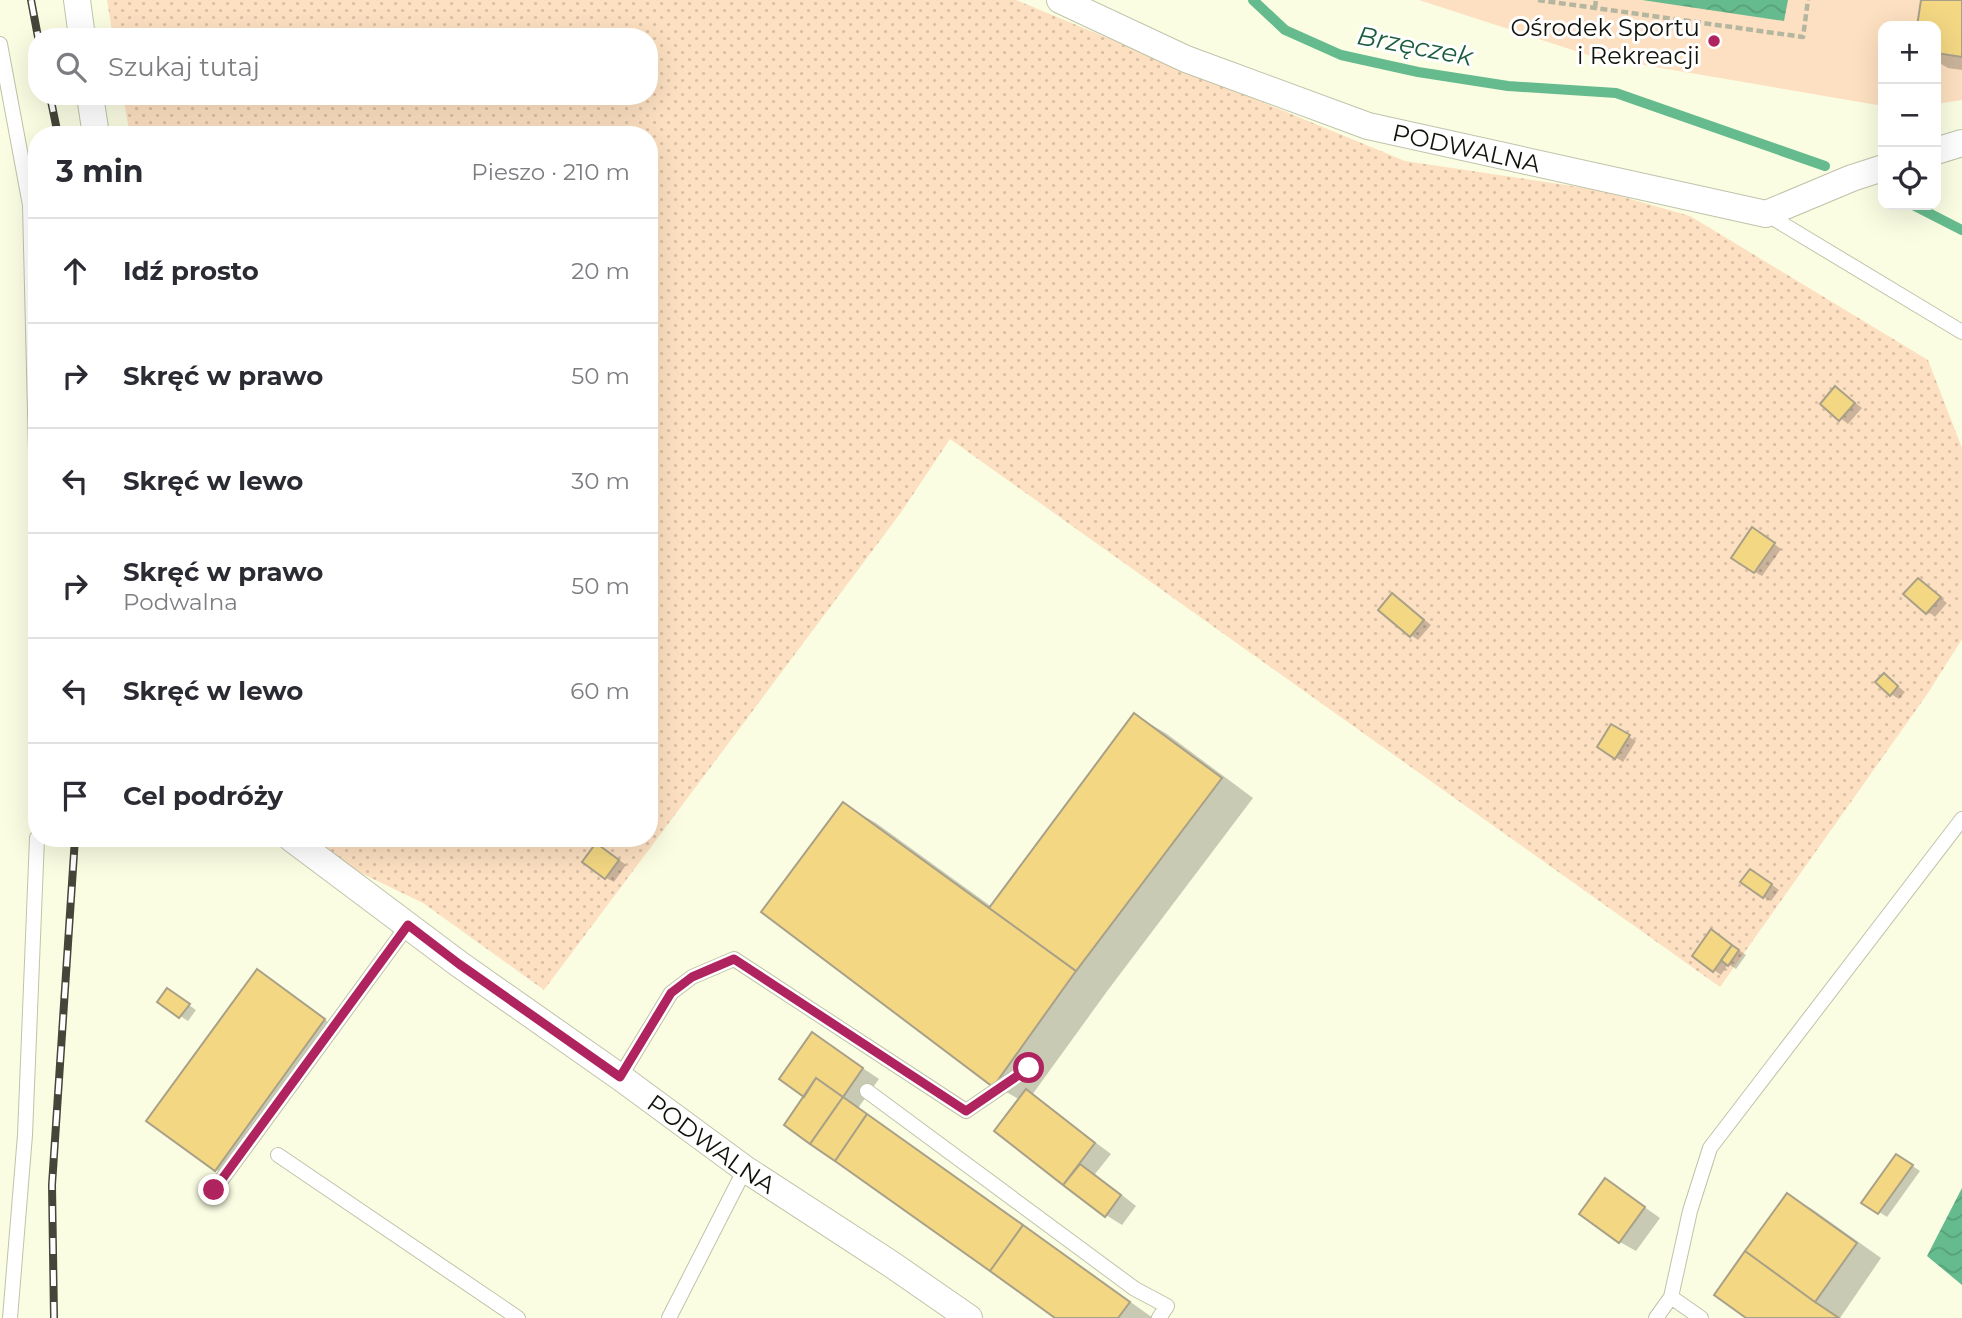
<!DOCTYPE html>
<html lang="pl">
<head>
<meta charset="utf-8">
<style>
	body { margin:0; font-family:Montserrat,sans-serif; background:#f7f7f7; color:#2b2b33 }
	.controls { position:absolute; right:21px; top:21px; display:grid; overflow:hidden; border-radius:14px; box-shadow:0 7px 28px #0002 }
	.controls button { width:63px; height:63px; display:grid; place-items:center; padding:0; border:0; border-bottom:2px solid #e1e1e2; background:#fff; color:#2b2b33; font:35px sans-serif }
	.stop { position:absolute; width:21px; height:21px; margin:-16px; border:5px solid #af235f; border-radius:50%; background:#fff }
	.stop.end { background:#af235f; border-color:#fff; box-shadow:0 2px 7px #0008 }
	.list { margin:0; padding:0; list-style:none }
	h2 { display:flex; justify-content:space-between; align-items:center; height:91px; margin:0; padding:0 28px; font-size:30px }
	h2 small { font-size:23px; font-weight:400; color:#7c7c81 }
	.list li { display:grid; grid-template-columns:46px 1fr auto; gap:21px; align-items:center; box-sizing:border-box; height:105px; padding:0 28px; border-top:2px solid #e1e1e2 }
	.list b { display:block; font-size:26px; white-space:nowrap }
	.list p { margin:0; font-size:23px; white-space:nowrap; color:#7c7c81 }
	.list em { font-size:23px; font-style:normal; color:#7c7c81 }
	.icon { flex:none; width:38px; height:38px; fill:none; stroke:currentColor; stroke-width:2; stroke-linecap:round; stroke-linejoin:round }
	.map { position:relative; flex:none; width:1962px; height:1318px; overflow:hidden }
	.search { position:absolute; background:#fff; box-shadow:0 7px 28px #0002; left:28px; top:28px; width:630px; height:77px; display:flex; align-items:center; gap:18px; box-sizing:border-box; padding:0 24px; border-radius:28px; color:#7c7c81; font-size:26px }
	.panel { position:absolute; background:#fff; box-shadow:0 7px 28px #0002; left:28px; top:126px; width:630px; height:721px; border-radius:28px }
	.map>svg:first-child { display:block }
	.green { fill:#fde0c1 }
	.garden { fill:url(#garden-dots) }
	.water { fill:url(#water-waves) }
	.shadow { fill:#0003 }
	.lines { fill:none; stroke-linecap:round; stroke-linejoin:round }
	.stream { stroke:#66bb8e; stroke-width:10 }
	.building { fill:#f3d783; stroke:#a9a088; stroke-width:2 }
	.lane-casing { stroke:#bfc3a9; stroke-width:16 }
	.street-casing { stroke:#bfc3a9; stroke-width:28 }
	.path { stroke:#b4b6a0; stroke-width:4.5; stroke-dasharray:7 3.5; stroke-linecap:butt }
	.lane { stroke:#fff; stroke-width:14 }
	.street { stroke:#fff; stroke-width:26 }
	.rail-casing { stroke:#454639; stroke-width:8 }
	.rail { stroke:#fff; stroke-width:5; stroke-dasharray:16; stroke-linecap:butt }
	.route { stroke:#af235f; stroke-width:9 }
	.poi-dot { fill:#af235f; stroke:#fff; stroke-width:2.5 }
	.labels { text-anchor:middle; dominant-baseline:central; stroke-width:6; stroke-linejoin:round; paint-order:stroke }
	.poi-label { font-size:24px; fill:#12130a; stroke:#fff; text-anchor:end }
	.street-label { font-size:24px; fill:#12130a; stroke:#fff }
	.water-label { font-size:26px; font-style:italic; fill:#1d5d3f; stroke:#fff }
</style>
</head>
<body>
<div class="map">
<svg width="1962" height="1318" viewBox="0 0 1962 1318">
	<defs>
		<pattern id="garden-dots" width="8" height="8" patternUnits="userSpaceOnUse" patternTransform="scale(1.75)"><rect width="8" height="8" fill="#fde0c1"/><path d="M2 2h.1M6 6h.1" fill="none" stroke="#d8bfa4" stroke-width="1.8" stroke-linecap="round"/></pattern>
		<pattern id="water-waves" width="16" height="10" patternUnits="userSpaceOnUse" patternTransform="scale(1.75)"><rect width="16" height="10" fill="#66bb8e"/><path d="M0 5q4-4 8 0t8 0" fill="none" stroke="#57a079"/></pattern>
	</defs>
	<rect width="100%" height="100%" fill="#fafde2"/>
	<path class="green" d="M1419,0H1962V100L1936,104V26H1883V106L1591,56Z"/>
	<path class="garden" d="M107,0H1016L1405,161L1599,190L1690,216L1928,360L1962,448V639L1928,693L1720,987L950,439L902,511L544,990L423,903L307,847L298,838H649V135H130L123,96H649V37H113Z"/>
	<path class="water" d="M1642,0H1788L1784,21Z
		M1962,1188V1285L1927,1256Z"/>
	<path class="shadow" d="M1923,0H1962V70L1948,68L1936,61V26H1919Z
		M1836,388L1862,408L1848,424L1822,404Z
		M1760,534L1781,549L1762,576L1755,572Z
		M1918,580L1947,603L1935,617L1906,594Z
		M1393,595L1431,625L1418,640L1411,635Z
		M1884,675L1905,692L1899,699L1891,694Z
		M1135,715L1167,734L1253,798L1108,990L1032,1095L1111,1154L1095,1174L1136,1206L1122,1225L1106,1215L996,1131L1020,1100L994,1085L843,804L876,823L992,907Z
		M1612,727L1636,741L1623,762L1599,747Z
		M604,849L626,865L614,882L606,878Z
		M1759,875L1779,890L1771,901L1763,897Z
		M1719,936L1746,955L1736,969L1728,964L1721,975L1714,970Z
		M265,976L331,1024L223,1174L215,1169Z
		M175,995L196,1010L188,1021L159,1002Z
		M812,1034L879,1079L858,1108L1153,1318H1057L806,1096Z
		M1904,1160L1920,1171L1887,1217L1864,1202Z
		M1606,1180L1660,1218L1636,1251L1620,1242Z
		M1787,1195L1812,1209L1881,1258L1840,1318H1749Z"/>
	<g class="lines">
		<path class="stream" d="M1253,0L1285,30L1341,55L1418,72L1508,86L1616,93L1825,166
			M1913,205L1962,230"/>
	</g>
	<path class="building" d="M1921,0H1962V57L1936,53V26H1917Z
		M1835,386L1855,403L1839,421L1820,404Z
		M1752,527L1775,543L1754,573L1731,558Z
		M1918,578L1941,597L1926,614L1903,594Z
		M1392,593L1424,620L1410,637L1378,610Z
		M1884,673L1898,686L1890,696L1875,682Z
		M1134,713L1222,778L1076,971L989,908Z
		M1611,724L1630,735L1615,759L1597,747Z
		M843,802L1076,971L993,1087L761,912Z
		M596,843L619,860L605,879L582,862Z
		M1750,869L1772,884L1763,898L1740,882Z
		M1711,929L1732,945L1713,972L1692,956Z
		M1732,945L1739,950L1728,966L1721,960Z
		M257,969L325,1019L215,1171L146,1121Z
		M167,988L190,1004L179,1018L157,1002Z
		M812,1032L863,1068L843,1097L816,1078L804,1097L779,1079Z
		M816,1078L843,1097L810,1144L784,1125Z
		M1026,1089L1095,1143L1063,1185L994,1131Z
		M843,1097L867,1114L835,1161L810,1144Z
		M867,1114L1023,1225L990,1271L835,1161Z
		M1896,1154L1913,1165L1878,1214L1861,1203Z
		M1080,1164L1121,1195L1105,1217L1063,1185Z
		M1605,1178L1645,1207L1619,1243L1579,1214Z
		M1787,1193L1857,1243L1815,1302L1745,1251Z
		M1023,1225L1130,1302L1118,1318H1055L990,1271Z
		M1745,1251L1815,1302L1839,1318H1746L1714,1295Z"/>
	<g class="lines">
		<g class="lane-casing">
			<path id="lane" d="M0,44L30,205L37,494
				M1766,214L1962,332
				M620,1077L671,993L692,977L734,959L966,1111L1029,1068
				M867,1091L1135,1289L1167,1306L1159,1318
				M278,1155L518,1318
				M214,1190L408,925
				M1671,1297L1701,1318
				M10,1318L25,1135L37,838
				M669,1318L745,1169
				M1656,1318L1671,1297L1690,1211L1710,1148L1962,819"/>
		</g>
		<g class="street-casing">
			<g id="street">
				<path d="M77,0L82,37"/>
				<path id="s1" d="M1060,0L1186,59L1368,126L1766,214L1852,178L1883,168"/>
				<path d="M90,96L96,135"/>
				<path d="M1936,151L1962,143"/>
				<path id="s2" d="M291,838L459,964L620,1077L745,1169L891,1264L969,1318"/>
			</g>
		</g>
		<path class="path" d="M1538,0L1803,37L1808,0
			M1595,8L1596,0"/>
		<use href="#lane" class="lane"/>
		<use href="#street" class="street"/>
		<g class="rail-casing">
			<path id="rail" d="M31,0L38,37
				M50,96L58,135
				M54,1318L52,1185L75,838"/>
		</g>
		<use href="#rail" class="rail"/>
	</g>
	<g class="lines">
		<path class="route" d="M214,1190L408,925L459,964L620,1077L671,993L692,977L734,959L966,1111L1029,1068"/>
	</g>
	<circle class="poi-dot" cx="1714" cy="41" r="7"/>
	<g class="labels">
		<g class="poi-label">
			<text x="1700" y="27">Ośrodek Sportu<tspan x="1700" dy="28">i Rekreacji</tspan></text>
		</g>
		<g class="street-label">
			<text stroke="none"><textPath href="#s1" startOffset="434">PODWALNA</textPath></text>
			<text stroke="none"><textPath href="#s2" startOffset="520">PODWALNA</textPath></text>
		</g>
		<g class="water-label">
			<text transform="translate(1415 46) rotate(11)">Brzęczek</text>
		</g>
	</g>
</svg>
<div class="controls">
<button>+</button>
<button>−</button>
<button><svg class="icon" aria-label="locate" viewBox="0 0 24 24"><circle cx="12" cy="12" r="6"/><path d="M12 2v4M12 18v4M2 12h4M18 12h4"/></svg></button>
</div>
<div class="stop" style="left:1029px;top:1068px"></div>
<div class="stop end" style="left:214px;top:1190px"></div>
<div class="search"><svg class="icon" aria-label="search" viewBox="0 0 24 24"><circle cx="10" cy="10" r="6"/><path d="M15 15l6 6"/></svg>Szukaj tutaj</div>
<section class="panel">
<h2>3 min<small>Pieszo · 210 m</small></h2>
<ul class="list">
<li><svg class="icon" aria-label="ahead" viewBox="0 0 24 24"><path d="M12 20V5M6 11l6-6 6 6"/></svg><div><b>Idź prosto</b></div><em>20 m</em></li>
<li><svg class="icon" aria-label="right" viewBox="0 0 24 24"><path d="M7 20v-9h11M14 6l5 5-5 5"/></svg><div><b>Skręć w prawo</b></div><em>50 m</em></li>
<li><svg class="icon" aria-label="left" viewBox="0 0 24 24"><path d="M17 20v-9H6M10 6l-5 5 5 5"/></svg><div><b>Skręć w lewo</b></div><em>30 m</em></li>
<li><svg class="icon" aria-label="right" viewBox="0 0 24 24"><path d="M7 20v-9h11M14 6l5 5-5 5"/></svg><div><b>Skręć w prawo</b><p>Podwalna</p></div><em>50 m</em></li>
<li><svg class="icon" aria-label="left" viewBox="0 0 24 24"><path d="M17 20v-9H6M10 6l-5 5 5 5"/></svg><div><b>Skręć w lewo</b></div><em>60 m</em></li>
<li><svg class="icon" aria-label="arrive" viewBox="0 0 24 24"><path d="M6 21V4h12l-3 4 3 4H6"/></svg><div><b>Cel podróży</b></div></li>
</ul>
</section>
</div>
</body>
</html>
